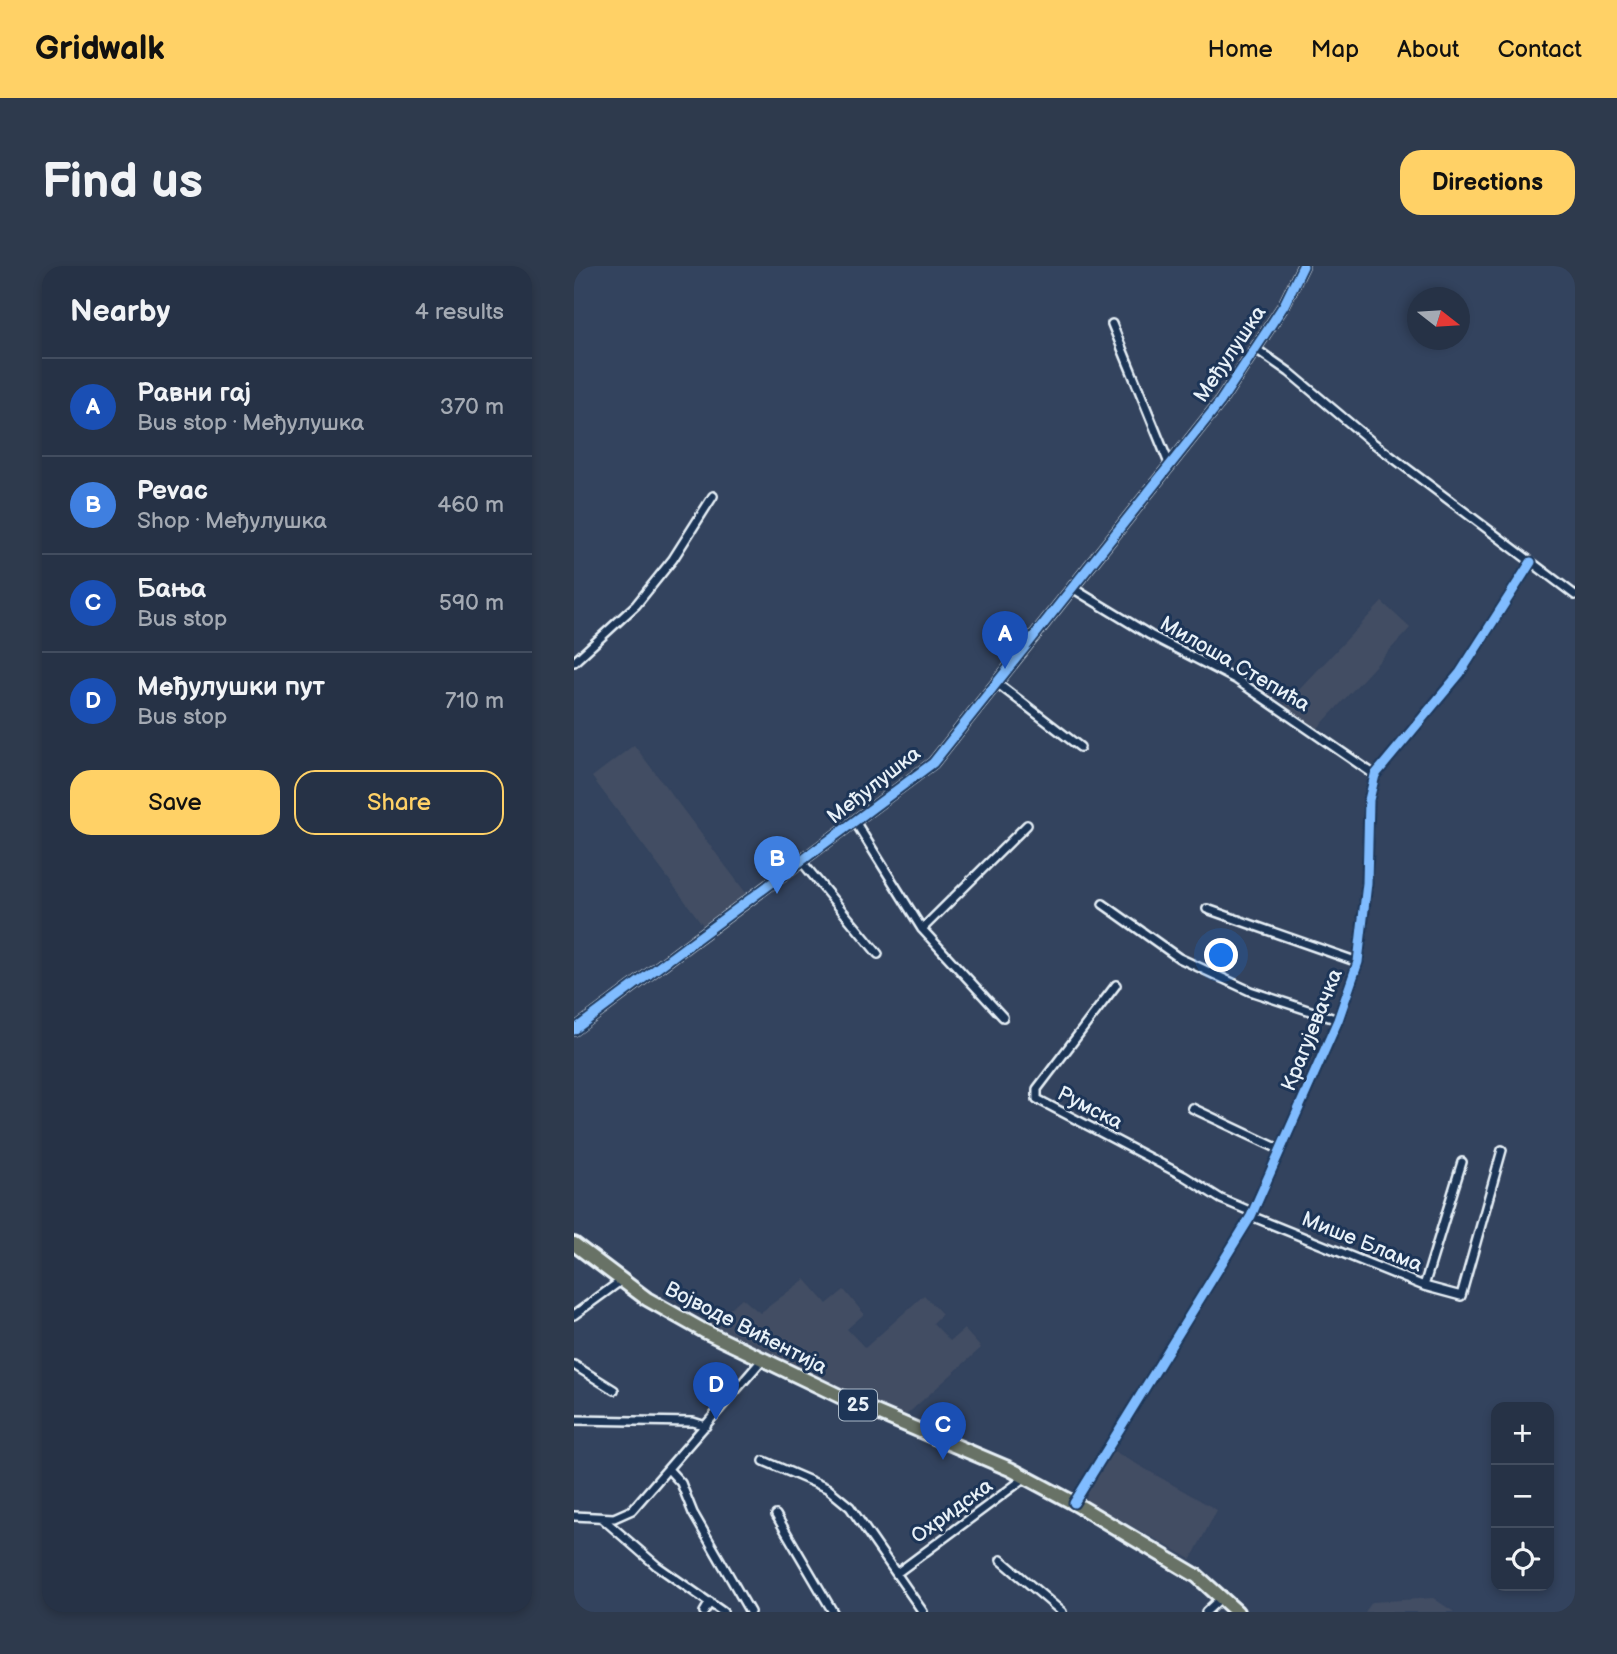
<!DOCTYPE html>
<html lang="en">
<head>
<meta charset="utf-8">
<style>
	body { margin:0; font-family:"Balsamiq Sans",sans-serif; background:#2e3a4d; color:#f1f3f6 }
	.controls { position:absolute; right:21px; bottom:21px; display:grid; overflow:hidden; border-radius:14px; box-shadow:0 4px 10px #0003 }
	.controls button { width:63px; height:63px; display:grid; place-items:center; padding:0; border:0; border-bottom:2px solid #424d5f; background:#263246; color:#f1f3f6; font:35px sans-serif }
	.compass { position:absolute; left:833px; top:21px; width:63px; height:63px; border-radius:50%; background:#263246; box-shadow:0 4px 10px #0003; rotate:107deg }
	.you { position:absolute; left:648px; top:690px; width:24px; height:24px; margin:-18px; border:5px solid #fff; border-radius:50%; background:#1a73e8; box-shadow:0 0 0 10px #1a73e833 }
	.badge { display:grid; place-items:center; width:46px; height:46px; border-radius:50%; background:#ffd166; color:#fff; font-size:23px; font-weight:700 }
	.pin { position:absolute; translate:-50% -58px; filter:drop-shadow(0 2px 4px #0008) }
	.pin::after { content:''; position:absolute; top:37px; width:24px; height:21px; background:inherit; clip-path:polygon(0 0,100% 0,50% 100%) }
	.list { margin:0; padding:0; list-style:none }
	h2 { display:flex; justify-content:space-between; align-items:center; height:91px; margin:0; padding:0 28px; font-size:30px }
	h2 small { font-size:23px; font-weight:400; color:#a4aab3 }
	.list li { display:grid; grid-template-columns:46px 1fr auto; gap:21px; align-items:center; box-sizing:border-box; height:98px; padding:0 28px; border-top:2px solid #424d5f }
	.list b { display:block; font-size:26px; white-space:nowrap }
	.list p { margin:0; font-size:23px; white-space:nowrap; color:#a4aab3 }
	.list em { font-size:23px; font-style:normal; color:#a4aab3 }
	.actions { display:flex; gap:14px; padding:21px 28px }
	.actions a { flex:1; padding:16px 0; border:2px solid #ffd166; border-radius:21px; text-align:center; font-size:24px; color:#ffd166 }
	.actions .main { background:#ffd166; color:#111 }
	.icon { flex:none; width:38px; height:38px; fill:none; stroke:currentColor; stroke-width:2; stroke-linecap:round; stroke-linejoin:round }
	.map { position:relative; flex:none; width:1001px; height:1346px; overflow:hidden; border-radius:21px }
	header { display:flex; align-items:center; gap:42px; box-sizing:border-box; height:98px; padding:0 35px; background:#ffd166; color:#111 }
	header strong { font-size:33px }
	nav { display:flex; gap:38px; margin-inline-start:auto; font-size:24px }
	.intro { display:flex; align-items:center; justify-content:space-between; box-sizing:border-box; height:168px; padding:0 42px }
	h1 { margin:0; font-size:49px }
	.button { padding:18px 32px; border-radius:21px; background:#ffd166; color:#111; font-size:24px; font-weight:700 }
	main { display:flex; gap:42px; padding:0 42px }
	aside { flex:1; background:#263246; border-radius:21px; box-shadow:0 4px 10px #0003 }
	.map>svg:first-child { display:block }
	.built { fill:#424d63 }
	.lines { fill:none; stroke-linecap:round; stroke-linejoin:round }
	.minor-casing { stroke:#e8f1f8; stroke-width:12 }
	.tertiary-casing { stroke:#e8f1f8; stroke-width:14 }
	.primary-casing { stroke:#e8f1f8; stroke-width:18 }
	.minor { stroke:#1d3557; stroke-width:7 }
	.tertiary { stroke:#1d3557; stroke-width:9 }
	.primary { stroke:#687266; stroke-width:12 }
	.cycleway-casing { stroke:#1d3557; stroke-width:13 }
	.cycleway { stroke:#80bcff; stroke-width:9 }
	.labels { text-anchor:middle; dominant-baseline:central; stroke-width:6; stroke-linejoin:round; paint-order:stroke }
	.shield { fill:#1d3557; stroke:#abb9c8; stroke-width:2 }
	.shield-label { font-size:19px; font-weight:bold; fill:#e8f1f8 }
	.street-label { font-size:21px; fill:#e8f1f8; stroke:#1d3557 }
</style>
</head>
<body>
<header>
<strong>Gridwalk</strong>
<nav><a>Home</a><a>Map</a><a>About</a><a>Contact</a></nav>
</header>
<div class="intro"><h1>Find us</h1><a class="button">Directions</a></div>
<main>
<aside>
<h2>Nearby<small>4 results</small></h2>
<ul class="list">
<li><span class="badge" style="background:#1a4fb4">A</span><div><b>Равни гај</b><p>Bus stop · Међулушка</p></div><em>370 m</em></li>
<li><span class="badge" style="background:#3f7fe0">B</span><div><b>Pevac</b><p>Shop · Међулушка</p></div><em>460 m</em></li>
<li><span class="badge" style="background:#1a4fb4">C</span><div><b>Бања</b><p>Bus stop</p></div><em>590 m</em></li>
<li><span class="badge" style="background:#1a4fb4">D</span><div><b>Међулушки пут</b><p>Bus stop</p></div><em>710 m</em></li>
</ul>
<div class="actions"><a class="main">Save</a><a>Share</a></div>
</aside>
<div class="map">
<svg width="1001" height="1346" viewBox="0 0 1001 1346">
	<rect width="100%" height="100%" fill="#33435e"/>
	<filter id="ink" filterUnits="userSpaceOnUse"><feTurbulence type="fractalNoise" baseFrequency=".0143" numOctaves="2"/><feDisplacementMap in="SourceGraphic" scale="14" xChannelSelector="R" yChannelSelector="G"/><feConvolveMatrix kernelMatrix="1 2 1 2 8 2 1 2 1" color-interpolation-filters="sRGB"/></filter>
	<g filter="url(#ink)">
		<path class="built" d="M808,336L836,362L743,463L709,441Z
			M60,479L172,627L129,659L18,511Z
			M231,1013L253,1038L270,1024L290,1048L273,1063L291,1082L350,1029L368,1048L359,1057L376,1075L390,1063L407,1082L331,1150L278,1130L136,1060L168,1032L186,1047Z
			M538,1184L643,1244L617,1293L512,1235L513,1226Z
			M859,1332L880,1346H791L798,1336Z"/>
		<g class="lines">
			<g class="minor-casing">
				<path id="minor" d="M538,58L596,200
					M682,83L715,106L798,176L1001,329
					M500,323L576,369L663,414L801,509
					M0,396L62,339L99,293L139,230
					M424,418L506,481
					M282,557L348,663L429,751
					M228,596L304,688
					M529,638L605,692L676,725L764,754
					M633,643L784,696
					M348,663L453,559
					M542,719L463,823V833L610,910L647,933L678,946
					M618,842L705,883
					M677,950L850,1020L887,1030L928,884
					M850,1020L888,896
					M0,1049L48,1014
					M0,1099L40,1124
					M0,1154L119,1156L132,1160
					M190,1195L253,1222L276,1241L349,1346
					M95,1204L107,1217L119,1247L176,1346
					M500,1237L677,950L764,754L784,696L793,617L795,534L801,509L886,407L957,296
					M202,1249L259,1346
					M0,1250L40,1252L58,1244L188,1094
					M28,1252L83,1300L149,1346
					M427,1294L488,1346
					M323,1307L452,1211
					M130,1346L136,1336
					M632,1346L648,1331"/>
			</g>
			<g class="tertiary-casing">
				<path id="tertiary" d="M0,764L359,497L646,136L710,39L729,0"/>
			</g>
			<g class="primary-casing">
				<path id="primary" d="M0,978L73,1033L130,1065L278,1136L436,1203L500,1237L623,1310L663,1346"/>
			</g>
			<use href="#minor" class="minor"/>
			<use href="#tertiary" class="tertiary"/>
			<use href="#primary" class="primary"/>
			<g class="cycleway-casing">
				<path id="cycleway" d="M0,764L359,497L646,136L710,39L729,0
					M500,1237L677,950L764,754L784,696L793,617L795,534L801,509L886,407L957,296"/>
			</g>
			<use href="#cycleway" class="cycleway"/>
		</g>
	</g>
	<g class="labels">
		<rect class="shield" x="265" y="1123.5" width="38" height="31" rx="5"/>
		<g class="shield-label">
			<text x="284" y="1139">25</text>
		</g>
		<g class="street-label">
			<text transform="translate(656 88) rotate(-56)">Међулушка</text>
			<text transform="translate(661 398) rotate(30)">Милоша Степића</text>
			<text transform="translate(300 519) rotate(-38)">Међулушка</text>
			<text transform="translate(738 764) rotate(-68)">Крагујевачка</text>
			<text transform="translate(516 842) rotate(27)">Румска</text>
			<text transform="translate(788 976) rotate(22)">Мише Блама</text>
			<text transform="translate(172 1062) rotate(27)">Војводе Вићентија</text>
			<text transform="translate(378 1245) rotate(-36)">Охридска</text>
		</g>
	</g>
</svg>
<div class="controls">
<button>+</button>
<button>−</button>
<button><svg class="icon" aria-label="locate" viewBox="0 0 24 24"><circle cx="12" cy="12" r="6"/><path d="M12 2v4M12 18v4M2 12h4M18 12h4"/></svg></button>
</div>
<svg class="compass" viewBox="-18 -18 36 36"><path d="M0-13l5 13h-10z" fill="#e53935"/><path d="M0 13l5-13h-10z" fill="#a4aab3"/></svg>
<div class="you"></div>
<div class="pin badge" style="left:431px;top:403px;background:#1a4fb4">A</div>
<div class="pin badge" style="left:203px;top:628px;background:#3f7fe0">B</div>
<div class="pin badge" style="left:369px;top:1194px;background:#1a4fb4">C</div>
<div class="pin badge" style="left:142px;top:1154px;background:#1a4fb4">D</div>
</div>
</main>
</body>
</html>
